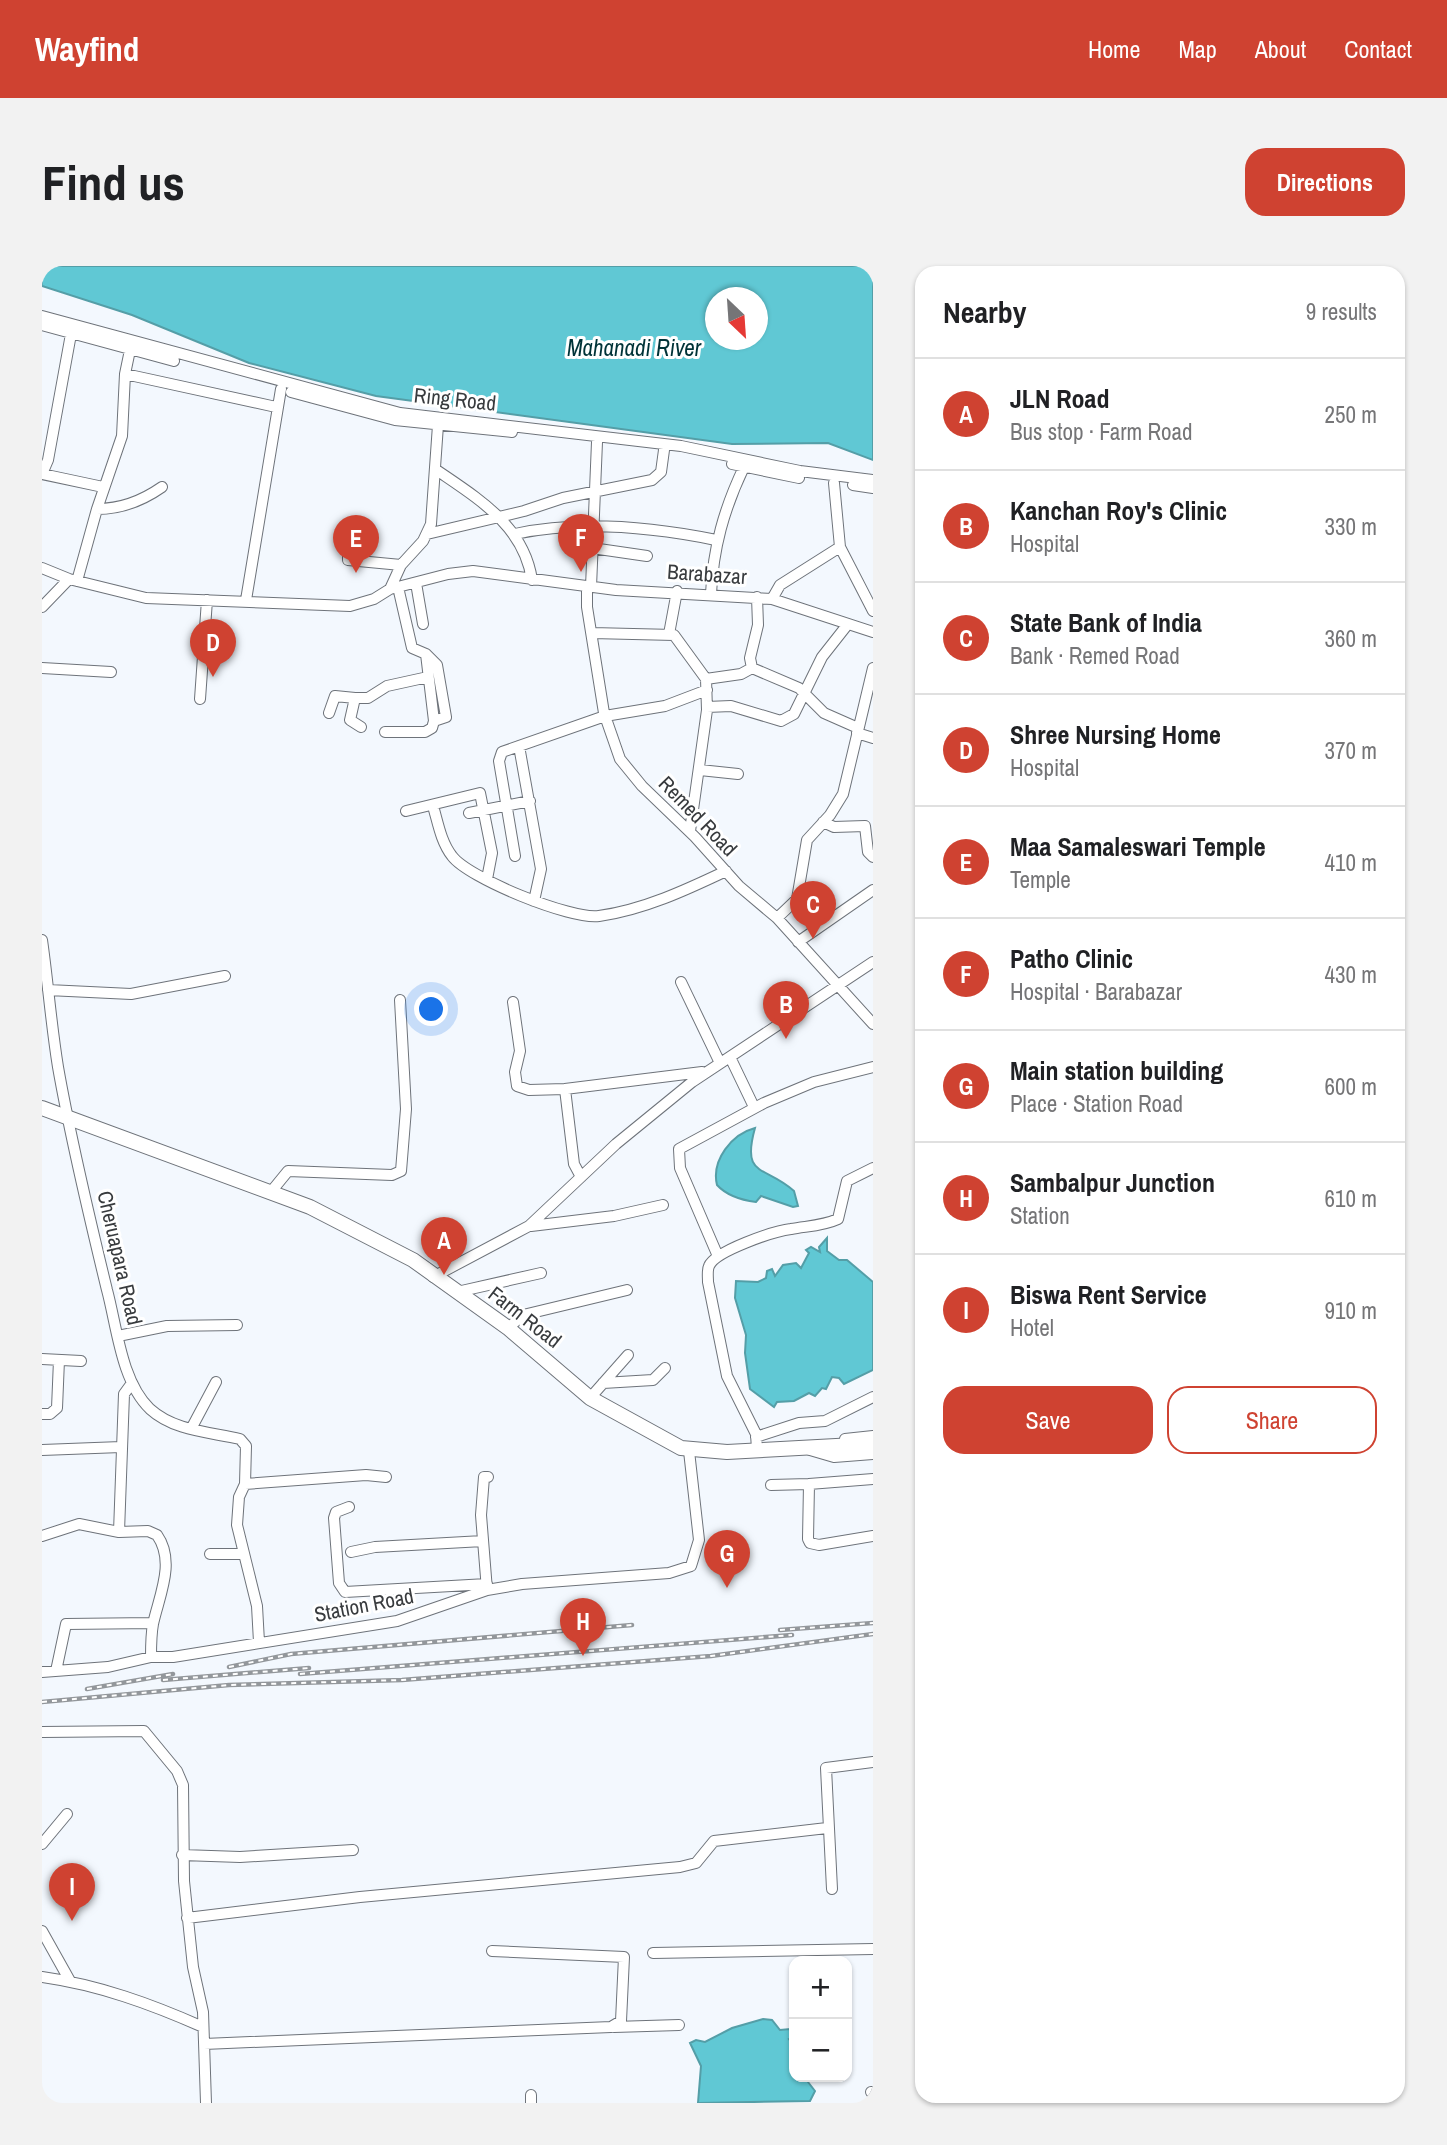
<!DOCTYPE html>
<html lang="en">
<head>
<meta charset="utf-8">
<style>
	body { margin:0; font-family:"Archivo Narrow",sans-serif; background:#f2f2f2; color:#202124 }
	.controls { position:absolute; right:21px; bottom:21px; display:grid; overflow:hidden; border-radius:14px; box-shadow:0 2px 5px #0004 }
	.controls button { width:63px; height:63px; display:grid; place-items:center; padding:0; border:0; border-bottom:2px solid #e0e0e0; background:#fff; color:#202124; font:35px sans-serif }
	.compass { position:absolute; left:663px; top:21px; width:63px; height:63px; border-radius:50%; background:#fff; box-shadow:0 2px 5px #0004; rotate:155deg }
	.you { position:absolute; left:390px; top:744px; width:24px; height:24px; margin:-18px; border:5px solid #fff; border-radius:50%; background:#1a73e8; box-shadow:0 0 0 10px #1a73e833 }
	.badge { display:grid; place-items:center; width:46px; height:46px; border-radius:50%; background:#cf4231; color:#fff; font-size:23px; font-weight:700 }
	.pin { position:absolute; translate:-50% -58px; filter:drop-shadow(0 2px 4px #0008) }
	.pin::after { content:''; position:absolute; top:37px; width:24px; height:21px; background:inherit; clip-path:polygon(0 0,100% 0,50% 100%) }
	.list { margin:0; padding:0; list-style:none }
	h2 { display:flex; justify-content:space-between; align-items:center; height:91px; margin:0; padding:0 28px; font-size:30px }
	h2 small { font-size:23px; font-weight:400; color:#757577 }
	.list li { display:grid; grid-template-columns:46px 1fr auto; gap:21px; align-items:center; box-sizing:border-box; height:112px; padding:0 28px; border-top:2px solid #e0e0e0 }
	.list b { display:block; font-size:26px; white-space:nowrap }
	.list p { margin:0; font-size:23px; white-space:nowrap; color:#757577 }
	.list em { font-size:23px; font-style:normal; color:#757577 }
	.actions { display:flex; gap:14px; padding:21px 28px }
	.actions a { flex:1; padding:16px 0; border:2px solid #cf4231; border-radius:21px; text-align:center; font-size:24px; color:#cf4231 }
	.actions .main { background:#cf4231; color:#fff }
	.map { position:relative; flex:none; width:831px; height:1837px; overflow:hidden; border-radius:21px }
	header { display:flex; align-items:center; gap:42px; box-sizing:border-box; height:98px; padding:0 35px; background:#cf4231; color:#fff }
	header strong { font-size:33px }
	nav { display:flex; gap:38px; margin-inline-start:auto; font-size:24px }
	.intro { display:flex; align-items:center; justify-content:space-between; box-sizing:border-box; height:168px; padding:0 42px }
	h1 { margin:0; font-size:49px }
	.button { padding:18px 32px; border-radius:21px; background:#cf4231; color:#fff; font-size:24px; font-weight:700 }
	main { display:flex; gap:42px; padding:0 42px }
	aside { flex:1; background:#fff; border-radius:21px; box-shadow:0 2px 5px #0004 }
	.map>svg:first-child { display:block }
	.water { fill:#60c8d4; stroke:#549ea7; stroke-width:2; fill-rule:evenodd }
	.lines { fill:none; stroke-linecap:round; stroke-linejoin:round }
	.minor-casing { stroke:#6e737a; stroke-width:12 }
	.major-casing { stroke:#6e737a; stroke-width:16 }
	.minor { stroke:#fff; stroke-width:10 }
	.major { stroke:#fff; stroke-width:14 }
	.rail-casing { stroke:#93979b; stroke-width:4.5 }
	.rail { stroke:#fff; stroke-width:2; stroke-dasharray:5; stroke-linecap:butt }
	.labels { text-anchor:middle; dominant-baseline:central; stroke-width:6; stroke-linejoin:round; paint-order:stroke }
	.street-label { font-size:21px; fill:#383b3e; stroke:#fff }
	.water-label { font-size:23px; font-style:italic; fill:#003338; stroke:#fff }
</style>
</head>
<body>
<header>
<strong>Wayfind</strong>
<nav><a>Home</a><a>Map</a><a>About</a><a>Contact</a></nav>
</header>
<div class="intro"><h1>Find us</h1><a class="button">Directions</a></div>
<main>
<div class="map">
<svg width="831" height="1837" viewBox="0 0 831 1837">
	<rect width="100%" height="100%" fill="#f3f8fe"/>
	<path class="water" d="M0,0H831V194L786,177L690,178L334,130L207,97L90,49L0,20ZM674,32H716V74H674Z
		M713,862C699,912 723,899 752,925L756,940L751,941L719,930L714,936C699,934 685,930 675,919C669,894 690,868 713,862Z
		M785,972V985L797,994H805L831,1016V1104L802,1118L797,1112L790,1111L784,1123L780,1122L773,1130L767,1127L752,1135L735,1136L732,1141L708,1123L703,1087L704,1069L693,1032L694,1015L716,1016L724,1012L725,1005L730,1003L733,1010L741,999L754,997L759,1002L767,987L764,984L769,981L778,986L777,981Z
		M721,1753L730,1754L738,1764L748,1763L751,1771L747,1773L752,1780L749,1786L752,1790V1811H769L766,1816L773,1825L768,1835L656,1837L659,1800L648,1777L654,1774L663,1776L690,1762Z"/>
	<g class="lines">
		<g class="minor-casing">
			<path id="minor" d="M0,50L358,147L639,180L758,205L831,214
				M0,59L132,95
				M83,108L234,141
				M249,126L353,154L470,166
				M690,198L757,212
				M393,203C435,232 482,259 490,314
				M0,208L6,194L29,68
				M0,208L61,221
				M792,217L798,281L831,345
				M811,219L831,222
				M55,243C80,243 100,235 120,221
				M306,261V294L359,299
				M385,268L482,245L521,232L610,214L619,206L622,184
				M473,268C538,254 610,261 674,274
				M550,282L605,290
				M0,302L27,313L104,332L308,340L332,333L348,323L406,308L431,305L574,324L730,333L831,366
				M35,315L55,243L80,170L83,108L88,84
				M374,317L381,358
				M545,321V341L562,447L578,493L600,520L653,571L697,620L735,652L831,758
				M549,321L555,176
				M348,323L359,299L381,275L389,258L396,159
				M669,328C671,282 682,243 702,201
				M715,331L716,359L708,392L710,402L757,422L782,447L816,462
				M730,333L738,319L798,281
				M204,334L239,123
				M0,341L27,313
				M550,367L632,369L664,413L665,444L648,565
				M627,368L635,325
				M384,388L392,455
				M0,402L69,406
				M664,413L699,408L710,402
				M158,433L165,334
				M665,441L689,440L739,455L752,448L780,391L806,358
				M287,447L293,430L313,432
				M319,461L308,454L313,432H326L345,420L386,411
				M343,466H383L390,462L392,455L404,451L395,399L384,388L370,382L356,321
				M815,467L831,472
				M477,480L499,603L492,635
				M658,504L696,508
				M391,540C396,557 399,576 410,590C426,612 529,654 557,650C601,644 644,624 684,605
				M364,545L438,527L450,587L445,613
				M427,547L488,535
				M781,556L792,561L823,560L826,586L831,591
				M473,590L457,495L460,486L563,450L623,440L665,424
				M735,652L755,633L765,574L788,549L801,528L831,402
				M0,674C6,716 9,758 16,801C29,875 47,950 65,1024C75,1061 79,1115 108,1143C132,1165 168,1166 198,1173L204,1180L203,1218L197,1231L195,1259L215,1340L217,1376
				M756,676L831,624
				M639,716L678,797
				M6,724L89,728L183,710
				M471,736L478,785L473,806L475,820L487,824L523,823
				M688,791L712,841
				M539,911L532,898L523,823L660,806
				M228,927L246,905L350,909L359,905L364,843L358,734
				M489,960L572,950L621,939
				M675,988L638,902L637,883L722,837L772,816L831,801
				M391,1011L487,960L574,878L650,816L831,696
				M415,1026L499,1007
				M466,1062L481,1049L585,1024
				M76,1070L125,1060L195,1059
				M0,1093L39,1095
				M561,1117L611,1114L623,1102
				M548,1132L586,1089
				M0,1148H8L15,1142L17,1094
				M149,1163L174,1116
				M714,1171L757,1157L783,1155L831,1131
				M803,1173L831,1170
				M715,1183L714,1168L685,1110L666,1016C666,1011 665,1004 667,1000C673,985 732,965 749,963C765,960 781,960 796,953L805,915L831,902
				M0,1184L79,1181
				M768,1184L792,1191L831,1188
				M831,1213L767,1218L766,1273L768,1277L777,1279L831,1270
				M203,1218L324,1209L344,1211
				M729,1219L767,1218
				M307,1241L294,1246L292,1252L297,1317L303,1326L445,1318
				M77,1266L82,1128L90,1117
				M0,1270L37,1258L77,1266L106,1265L115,1269C134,1296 117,1330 111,1358C109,1369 109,1381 109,1391
				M309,1286L333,1281L441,1275
				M168,1288H201
				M445,1324L439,1249L442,1211H446
				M14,1405L24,1358L111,1357
				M0,1406L66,1401L109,1391H131L355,1355L445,1324L480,1318L627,1307L649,1300L657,1274L647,1185
				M0,1466L102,1465L135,1505L141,1519L142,1615L151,1701L161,1746L164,1837
				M0,1578L25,1548
				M140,1589L198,1591L311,1584
				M790,1623L784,1502L831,1496
				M145,1652L318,1631L638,1601L654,1597L672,1575L785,1562
				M0,1665L28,1715
				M611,1687L831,1683
				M0,1711C57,1719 109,1738 161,1761
				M572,1761L637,1759
				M162,1778L569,1761L579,1755L582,1691L450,1685
				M829,1826H831
				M489,1829V1837"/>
		</g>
		<g class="major-casing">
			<path id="major" d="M0,842L268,941L371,994L466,1062L548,1132L639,1182L685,1186L831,1178"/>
		</g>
		<use href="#minor" class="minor"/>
		<use href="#major" class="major"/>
		<g class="rail-casing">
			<path id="rail" d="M738,1364L831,1357
				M187,1401L249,1388L590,1359
				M258,1408L750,1369
				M121,1414L267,1402
				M45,1423L131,1408
				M0,1436L187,1419L360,1414L669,1390L831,1368"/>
		</g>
		<use href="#rail" class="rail"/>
	</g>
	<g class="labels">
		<g class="street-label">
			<text transform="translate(413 133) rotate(6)">Ring Road</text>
			<text transform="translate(665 308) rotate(4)">Barabazar</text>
			<text transform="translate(656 550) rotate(46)">Remed Road</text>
			<text transform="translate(78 992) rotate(77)">Cheruapara Road</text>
			<text transform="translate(483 1051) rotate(38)">Farm Road</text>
			<text transform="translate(322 1339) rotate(-11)">Station Road</text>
		</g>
		<g class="water-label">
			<text x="592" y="81">Mahanadi River</text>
		</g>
	</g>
</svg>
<div class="controls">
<button>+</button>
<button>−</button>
</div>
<svg class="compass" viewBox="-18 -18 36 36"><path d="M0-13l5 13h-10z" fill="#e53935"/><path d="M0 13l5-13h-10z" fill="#757577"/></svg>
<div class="you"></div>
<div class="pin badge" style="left:402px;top:1009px">A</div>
<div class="pin badge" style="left:744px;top:773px">B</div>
<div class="pin badge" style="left:771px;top:673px">C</div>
<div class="pin badge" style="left:171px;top:411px">D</div>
<div class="pin badge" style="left:314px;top:307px">E</div>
<div class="pin badge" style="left:539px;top:306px">F</div>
<div class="pin badge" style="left:685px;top:1322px">G</div>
<div class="pin badge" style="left:541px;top:1390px">H</div>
<div class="pin badge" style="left:30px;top:1655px">I</div>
</div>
<aside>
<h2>Nearby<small>9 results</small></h2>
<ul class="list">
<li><span class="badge">A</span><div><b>JLN Road</b><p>Bus stop · Farm Road</p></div><em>250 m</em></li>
<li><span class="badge">B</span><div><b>Kanchan Roy's Clinic</b><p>Hospital</p></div><em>330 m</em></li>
<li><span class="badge">C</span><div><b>State Bank of India</b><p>Bank · Remed Road</p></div><em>360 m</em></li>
<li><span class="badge">D</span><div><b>Shree Nursing Home</b><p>Hospital</p></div><em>370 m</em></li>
<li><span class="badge">E</span><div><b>Maa Samaleswari Temple</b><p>Temple</p></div><em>410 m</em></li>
<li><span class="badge">F</span><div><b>Patho Clinic</b><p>Hospital · Barabazar</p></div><em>430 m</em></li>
<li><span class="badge">G</span><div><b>Main station building</b><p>Place · Station Road</p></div><em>600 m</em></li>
<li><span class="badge">H</span><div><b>Sambalpur Junction</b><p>Station</p></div><em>610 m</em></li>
<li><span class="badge">I</span><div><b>Biswa Rent Service</b><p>Hotel</p></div><em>910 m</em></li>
</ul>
<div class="actions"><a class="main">Save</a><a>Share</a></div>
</aside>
</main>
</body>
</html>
